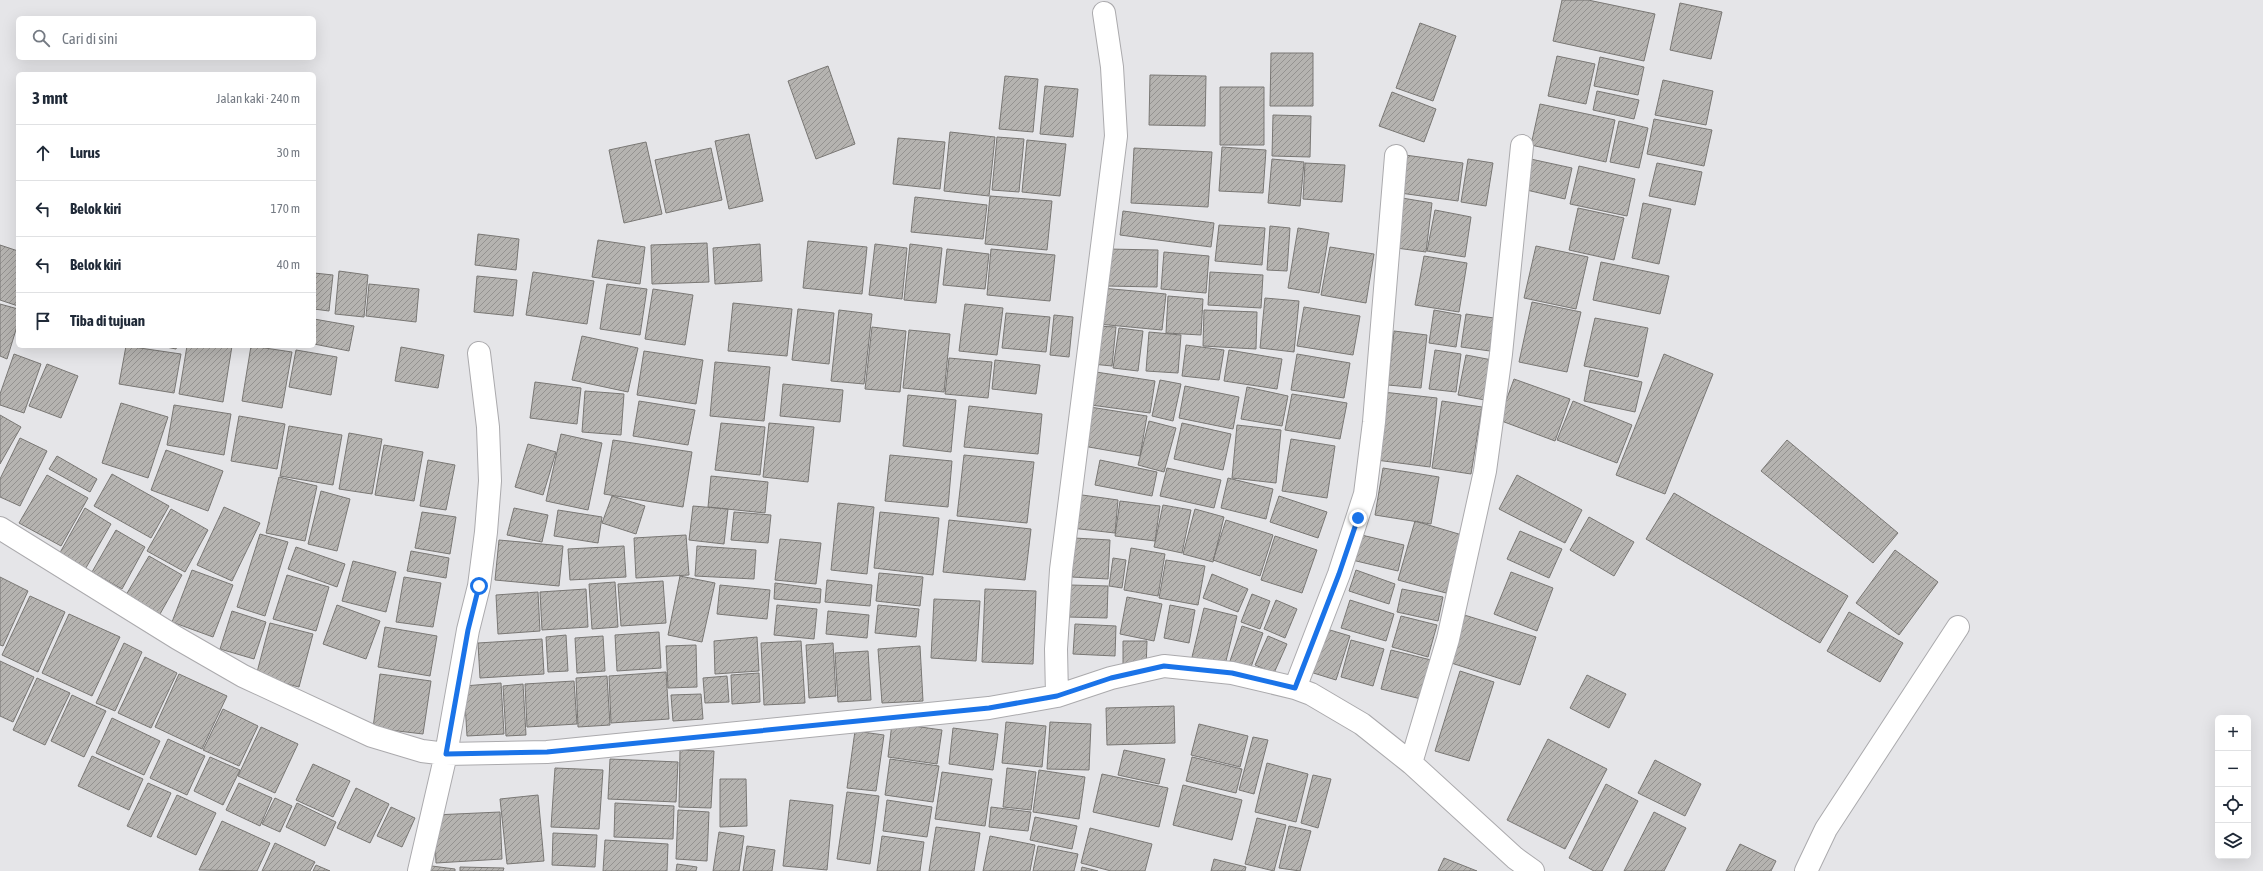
<!DOCTYPE html>
<html lang="id">
<head>
<meta charset="utf-8">
<style>
	body { margin:0; font-family:"Asap Condensed",sans-serif; background:#f6f6f7; color:#1f2937 }
	.controls { position:absolute; right:12px; bottom:12px; display:grid; overflow:hidden; border-radius:6px; box-shadow:0 4px 16px #0002 }
	.controls button { width:36px; height:36px; display:grid; place-items:center; padding:0; border:0; border-bottom:1px solid #e0e1e3; background:#fff; color:#1f2937; font:20px sans-serif }
	.stop { position:absolute; width:12px; height:12px; margin:-9px; border:3px solid #1a73e8; border-radius:50%; background:#fff }
	.stop.end { background:#1a73e8; border-color:#fff; box-shadow:0 1px 4px #0008 }
	.list { margin:0; padding:0; list-style:none }
	h2 { display:flex; justify-content:space-between; align-items:center; height:52px; margin:0; padding:0 16px; font-size:17px }
	h2 small { font-size:13px; font-weight:400; color:#747a83 }
	.list li { display:grid; grid-template-columns:26px 1fr auto; gap:12px; align-items:center; box-sizing:border-box; height:56px; padding:0 16px; border-top:1px solid #e0e1e3 }
	.list b { display:block; font-size:15px; white-space:nowrap }
	.list em { font-size:13px; font-style:normal; color:#747a83 }
	.icon { flex:none; width:22px; height:22px; fill:none; stroke:currentColor; stroke-width:2; stroke-linecap:round; stroke-linejoin:round }
	.map { position:relative; flex:none; width:2263px; height:871px; overflow:hidden }
	.search { position:absolute; background:#fff; box-shadow:0 4px 16px #0002; left:16px; top:16px; width:300px; height:44px; display:flex; align-items:center; gap:10px; box-sizing:border-box; padding:0 14px; border-radius:6px; color:#747a83; font-size:15px }
	.panel { position:absolute; background:#fff; box-shadow:0 4px 16px #0002; left:16px; top:72px; width:300px; height:276px; border-radius:6px }
	.map>svg:first-child { display:block }
	.building { fill:url(#building-hatch); stroke:#797774 }
	.lines { fill:none; stroke-linecap:round; stroke-linejoin:round }
	.minor-casing { stroke:#abaaad; stroke-width:24 }
	.minor { stroke:#fff; stroke-width:22 }
	.route { stroke:#1a73e8; stroke-width:5 }
</style>
</head>
<body>
<div class="map">
<svg width="2263" height="871" viewBox="0 0 2263 871">
	<defs>
		<pattern id="building-hatch" width="6" height="6" patternUnits="userSpaceOnUse"><rect width="6" height="6" fill="#b5b3b0"/><path d="M-1 1l2-2M0 6l6-6M5 7l2-2" fill="none" stroke="#949290"/></pattern>
	</defs>
	<rect width="100%" height="100%" fill="#e5e5e8"/>
	<path class="building" d="M1562,0H1588L1655,14L1644,61L1553,41Z
		M1680,3L1722,12L1711,59L1670,50Z
		M1420,23L1456,36L1433,101L1396,88Z
		M1271,53H1313V106H1270Z
		M1557,56L1595,64L1586,104L1548,96Z
		M1600,57L1644,67L1638,95L1594,86Z
		M828,66L855,144L816,159L788,81Z
		M1150,75L1206,76L1205,126L1149,125Z
		M1005,76L1038,79L1033,132L999,129Z
		M1663,80L1713,91L1706,125L1655,115Z
		M1045,86L1078,89L1073,137L1040,134Z
		M1220,87H1264V145H1220Z
		M1597,91L1639,100L1634,119L1593,110Z
		M1392,92L1436,109L1424,142L1379,126Z
		M1540,104L1615,120L1606,162L1531,145Z
		M1273,115L1311,116L1310,157L1272,156Z
		M1654,119L1712,130L1704,166L1647,154Z
		M1619,121L1648,128L1639,168L1610,162Z
		M950,132L995,137L989,196L944,191Z
		M749,134L763,201L729,209L715,141Z
		M997,137L1024,139L1019,192L992,190Z
		M898,138L945,142L940,189L893,184Z
		M1027,140L1066,144L1060,196L1022,192Z
		M646,142L662,214L624,223L609,150Z
		M1222,147L1266,150L1263,193L1219,191Z
		M711,148L722,200L666,213L655,160Z
		M1134,148L1212,152L1208,207L1131,203Z
		M1405,155L1463,163L1458,201L1400,193Z
		M1526,158L1572,168L1565,199L1518,188Z
		M1272,159L1304,162L1300,206L1268,203Z
		M1468,159L1493,163L1486,206L1461,202Z
		M1305,163L1345,165L1342,202L1303,199Z
		M1657,163L1702,172L1695,205L1649,196Z
		M1579,166L1635,179L1627,216L1570,204Z
		M990,196L1052,201L1047,250L985,244Z
		M915,197L987,205L983,239L911,232Z
		M1396,197L1432,203L1426,252L1389,247Z
		M1643,203L1671,209L1659,264L1632,258Z
		M1578,208L1624,218L1614,260L1569,250Z
		M1435,210L1471,217L1465,257L1427,251Z
		M1123,211L1214,223L1211,247L1120,235Z
		M1219,225L1265,228L1262,265L1215,261Z
		M1270,226L1290,228L1287,271L1267,270Z
		M1298,228L1329,233L1319,293L1288,288Z
		M478,234L519,239L516,270L475,265Z
		M598,240L645,247L640,284L592,277Z
		M808,241L867,247L862,294L803,288Z
		M707,243L709,282L652,284L651,245Z
		M760,244L762,281L715,284L713,248Z
		M875,244L907,248L902,299L869,295Z
		M910,244L942,248L936,303L904,300Z
		M0,245L18,251V306L0,300Z
		M1536,246L1588,257L1576,309L1524,298Z
		M1330,247L1374,254L1366,303L1321,295Z
		M947,249L989,254L985,289L943,285Z
		M991,249L1055,255L1050,301L987,295Z
		M1107,249L1158,250L1157,287L1107,286Z
		M1164,252L1209,256L1206,293L1161,289Z
		M1424,256L1467,263L1459,312L1415,305Z
		M1601,262L1669,276L1660,314L1593,300Z
		M339,271L368,275L364,317L335,314Z
		M533,272L594,281L587,324L526,315Z
		M1210,272L1263,275L1261,308L1208,305Z
		M314,273L333,275L329,311L314,309Z
		M477,276L517,280L513,316L474,312Z
		M369,284L419,289L416,322L366,316Z
		M607,284L647,289L640,335L600,329Z
		M1102,288L1166,294L1162,330L1098,324Z
		M653,289L693,295L685,345L645,339Z
		M1168,296L1203,299L1201,335L1166,333Z
		M1265,298L1299,301L1294,352L1260,348Z
		M1532,302L1581,312L1567,372L1519,362Z
		M733,303L792,309L787,356L728,351Z
		M0,304L18,309V323L7,359L0,356Z
		M965,304L1003,308L997,355L959,351Z
		M1304,307L1360,316L1353,355L1297,346Z
		M798,309L834,313L829,364L792,360Z
		M839,310L872,314L864,384L831,381Z
		M1204,310L1257,312L1256,349L1203,346Z
		M1434,310L1461,315L1456,347L1429,343Z
		M1006,313L1050,317L1046,352L1002,348Z
		M1466,314L1494,318L1490,351L1461,347Z
		M1054,315L1073,317L1069,357L1050,355Z
		M1595,318L1648,328L1638,377L1584,366Z
		M314,319L354,326L349,351L314,344Z
		M1096,326L1116,327L1112,366L1092,364Z
		M872,327L906,331L900,392L865,389Z
		M1119,328L1143,331L1138,371L1113,368Z
		M909,330L950,334L944,392L903,388Z
		M1394,331L1427,335L1421,388L1388,385Z
		M1149,332L1181,335L1178,373L1146,371Z
		M582,336L638,348L628,392L572,380Z
		M1186,345L1224,350L1219,380L1182,376Z
		M126,346L181,354L174,393L119,384Z
		M161,346H177L176,349Z
		M187,346H232L223,402L179,394Z
		M251,346L292,352L282,408L242,401Z
		M401,347L444,355L438,388L395,381Z
		M296,350L337,357L331,395L289,387Z
		M1229,350L1282,359L1277,389L1224,381Z
		M1435,350L1461,354L1456,392L1429,389Z
		M644,351L703,360L696,404L637,395Z
		M14,354L41,364L24,413L0,405V394Z
		M1297,354L1350,363L1344,398L1291,390Z
		M1664,354L1713,374L1665,494L1616,475Z
		M1466,355L1492,360L1485,400L1458,395Z
		M949,358L992,362L988,398L945,394Z
		M995,360L1040,365L1036,394L992,389Z
		M715,362L770,367L764,421L710,416Z
		M47,364L78,376L61,418L29,406Z
		M1590,370L1642,382L1635,412L1584,401Z
		M1096,372L1155,381L1150,413L1091,405Z
		M1514,379L1570,399L1555,441L1499,420Z
		M1160,380L1181,384L1173,421L1152,416Z
		M535,382L581,388L577,424L530,418Z
		M783,384L843,390L840,422L780,416Z
		M1185,386L1239,397L1233,429L1179,418Z
		M1247,387L1288,396L1282,426L1241,419Z
		M585,391L624,394L621,435L582,432Z
		M1383,392L1437,398L1430,467L1376,460Z
		M1292,394L1347,403L1340,439L1285,430Z
		M908,395L956,400L951,452L903,446Z
		M639,401L695,410L688,445L633,436Z
		M1442,401L1482,407L1471,474L1432,468Z
		M1573,401L1632,425L1617,463L1557,440Z
		M121,403L168,417L148,478L102,463Z
		M174,405L231,414L224,455L167,445Z
		M969,406L1042,414L1038,454L964,447Z
		M1090,407L1147,416L1140,456L1083,446Z
		M0,415L21,427L0,464Z
		M239,416L285,424L277,469L231,461Z
		M1149,421L1176,428L1164,472L1138,465Z
		M721,423L765,427L760,475L715,470Z
		M769,423L814,427L808,482L763,477Z
		M1182,423L1231,434L1223,470L1174,459Z
		M1237,425L1281,430L1276,483L1232,478Z
		M289,426L342,435L333,485L280,476Z
		M349,433L382,439L372,494L339,489Z
		M561,434L602,443L588,510L546,501Z
		M20,438L47,451L20,506L0,497V479Z
		M1291,439L1335,446L1327,498L1282,491Z
		M613,440L692,452L683,507L604,494Z
		M1787,440L1898,533L1873,563L1761,471Z
		M528,444L556,452L543,495L515,487Z
		M384,445L423,452L414,501L375,495Z
		M166,450L223,471L208,511L151,490Z
		M890,455L952,461L948,507L885,501Z
		M964,455L1034,462L1027,523L957,516Z
		M57,456L97,479L90,492L49,469Z
		M428,460L455,465L446,510L420,506Z
		M1100,460L1157,472L1152,496L1095,485Z
		M1167,468L1221,480L1214,508L1160,496Z
		M1383,468L1439,477L1431,524L1375,515Z
		M112,474L169,506L151,538L94,506Z
		M47,475L88,498L61,546L19,523Z
		M1517,475L1582,510L1565,543L1499,509Z
		M711,476L768,482L765,513L708,507Z
		M279,477L317,486L305,541L266,533Z
		M1228,478L1273,489L1266,519L1221,508Z
		M321,491L350,499L337,551L308,544Z
		M1674,493L1848,596L1820,643L1646,539Z
		M1075,494L1118,500L1115,533L1071,528Z
		M612,496L645,506L636,534L602,523Z
		M1279,496L1327,512L1318,538L1270,522Z
		M1120,501L1160,506L1155,541L1115,536Z
		M838,503L874,507L867,574L831,570Z
		M1163,505L1191,510L1182,553L1154,547Z
		M693,506L728,509L724,544L689,540Z
		M224,507L260,523L232,581L197,565Z
		M85,508L111,524L83,573L57,558Z
		M514,508L548,515L542,542L507,535Z
		M171,509L208,530L185,572L147,551Z
		M1195,509L1224,517L1213,562L1183,554Z
		M558,510L602,517L598,543L554,536Z
		M422,512L456,517L450,554L415,548Z
		M734,512L771,515L768,543L731,540Z
		M880,512L939,518L933,575L874,568Z
		M1589,517L1634,542L1614,576L1570,550Z
		M949,520L1031,529L1025,580L943,572Z
		M1226,520L1273,535L1260,576L1213,560Z
		M1415,521L1462,535L1446,593L1398,580Z
		M116,530L145,547L122,589L92,572Z
		M1520,531L1562,549L1549,578L1507,559Z
		M1353,533L1404,545L1398,571L1348,559Z
		M260,534L288,542L265,616L237,607Z
		M686,535L689,575L636,578L634,538Z
		M1275,536L1317,550L1302,593L1261,580Z
		M1074,538L1110,540L1108,579L1072,577Z
		M780,539L821,543L816,584L775,580Z
		M499,540L563,546L559,586L495,580Z
		M624,546L626,577L570,580L568,549Z
		M697,546L756,550L754,579L695,576Z
		M296,547L345,564L337,587L288,569Z
		M1131,548L1165,554L1158,596L1124,590Z
		M1895,550L1938,582L1899,635L1856,603Z
		M411,551L449,558L446,578L407,571Z
		M149,556L182,575L160,614L126,595Z
		M1113,558L1126,560L1122,588L1109,586Z
		M1166,560L1205,566L1198,605L1159,598Z
		M353,561L396,572L386,612L342,601Z
		M192,570L233,585L213,637L172,622Z
		M1356,570L1395,584L1389,604L1349,591Z
		M1511,572L1553,588L1537,631L1494,614Z
		M879,573L923,577L920,606L876,601Z
		M1212,574L1248,589L1238,612L1203,598Z
		M287,575L329,587L316,631L273,619Z
		M680,576L715,583L702,642L668,635Z
		M0,577L28,591L3,646L0,645Z
		M404,577L441,583L433,627L396,622Z
		M827,580L872,585L870,606L825,602Z
		M663,581L666,623L621,626L618,584Z
		M615,582L618,627L592,629L589,584Z
		M775,583L821,589L820,603L774,599Z
		M720,585L770,590L767,619L717,614Z
		M1070,585L1108,586L1107,618L1068,617Z
		M586,589L588,627L542,630L540,592Z
		M985,589L1036,591L1033,664L982,662Z
		M1402,589L1443,597L1438,621L1397,612Z
		M538,592L540,631L498,634L496,595Z
		M1252,594L1270,601L1260,629L1241,622Z
		M30,596L65,612L38,672L2,655Z
		M1127,597L1162,604L1154,641L1120,634Z
		M934,599L980,601L976,661L931,658Z
		M1276,600L1297,609L1285,638L1264,629Z
		M1350,600L1394,614L1386,641L1341,628Z
		M337,605L380,621L366,659L323,644Z
		M777,605L817,609L814,639L774,635Z
		M878,605L919,609L916,637L875,633Z
		M1170,605L1195,610L1189,643L1164,638Z
		M1204,608L1237,616L1225,665L1192,657Z
		M232,611L266,622L254,659L220,649Z
		M828,611L869,615L867,638L826,634Z
		M1849,612L1903,643L1880,682L1827,651Z
		M69,614L120,637L92,696L42,673Z
		M1461,614L1536,637L1520,685L1445,661Z
		M1401,616L1437,625L1428,657L1392,647Z
		M270,623L313,634L299,687L256,676Z
		M1075,624L1116,626L1115,656L1073,654Z
		M1242,626L1263,633L1251,667L1230,661Z
		M385,627L437,636L430,676L378,667Z
		M1320,627L1350,636L1336,680L1307,671Z
		M659,632L661,668L617,671L615,635Z
		M566,635L568,671L548,672L546,637Z
		M603,636L605,671L577,673L575,638Z
		M1268,636L1287,644L1274,673L1255,665Z
		M757,637L759,671L715,674L714,641Z
		M542,639L544,674L480,678L478,643Z
		M1351,640L1384,649L1373,686L1341,677Z
		M801,641L805,703L764,705L761,643Z
		M1123,641H1147L1146,669H1123Z
		M124,643L142,652L115,711L96,703Z
		M833,643L836,696L809,698L806,645Z
		M696,645L697,687L668,688L666,646Z
		M920,646L923,701L882,703L878,649Z
		M1391,650L1431,660L1421,699L1381,689Z
		M868,651L871,700L838,702L835,653Z
		M145,657L177,673L151,728L118,713Z
		M0,661L34,677L13,722L0,716Z
		M1460,671L1494,682L1469,761L1435,751Z
		M666,672L669,719L611,723L609,676Z
		M759,673L760,702L732,704L731,675Z
		M179,674L227,696L202,749L155,727Z
		M380,674L431,681L423,734L373,728Z
		M1587,675L1626,694L1609,728L1570,708Z
		M607,676L610,725L578,727L576,678Z
		M727,676L729,702L705,703L703,678Z
		M37,678L70,693L45,745L13,730Z
		M574,681L577,724L527,727L525,684Z
		M501,683L504,734L467,736L464,686Z
		M523,684L526,735L506,736L503,686Z
		M701,694L703,719L673,721L671,695Z
		M72,695L106,711L84,757L51,741Z
		M1174,706L1175,743L1107,745L1106,708Z
		M223,709L258,726L239,766L203,750Z
		M112,718L160,741L144,775L96,753Z
		M1006,722L1046,726L1042,767L1002,763Z
		M1050,722L1091,724L1089,770L1047,769Z
		M892,723L942,730L937,764L888,757Z
		M1199,724L1248,736L1240,767L1191,755Z
		M261,727L298,744L275,793L238,776Z
		M953,728L998,734L993,770L949,764Z
		M855,731L884,735L876,791L847,788Z
		M1253,737L1268,740L1254,794L1239,790Z
		M168,739L205,756L187,795L150,778Z
		M1548,739L1607,769L1565,849L1507,820Z
		M680,750L714,751L711,808L679,807Z
		M1124,750L1165,759L1159,784L1118,775Z
		M92,756L143,779L129,810L78,786Z
		M210,757L240,770L223,805L194,791Z
		M1192,757L1242,769L1236,793L1186,781Z
		M610,759L678,762L676,802L608,799Z
		M890,759L939,766L933,802L885,795Z
		M1655,760L1701,784L1685,816L1638,793Z
		M1267,763L1308,774L1296,822L1255,812Z
		M313,764L350,781L333,817L296,800Z
		M555,768L603,770L599,829L551,827Z
		M1007,768L1036,772L1031,810L1003,807Z
		M1039,770L1085,777L1079,819L1033,812Z
		M942,772L992,779L985,826L935,819Z
		M1102,774L1168,788L1159,827L1093,812Z
		M1313,775L1331,779L1318,828L1301,823Z
		M720,779H746L747,826L720,827Z
		M148,783L171,793L151,837L127,826Z
		M239,783L272,798L260,826L226,810Z
		M1606,784L1638,801L1602,871H1594L1569,858Z
		M1183,785L1242,800L1232,840L1173,825Z
		M356,788L389,804L370,843L337,828Z
		M847,792L879,796L870,864L837,859Z
		M177,795L216,813L196,855L157,837Z
		M538,795L544,861L507,864L500,799Z
		M275,798L292,806L280,832L262,824Z
		M790,800L833,805L827,870L783,866Z
		M887,800L932,807L927,837L883,831Z
		M297,803L336,822L325,846L286,827Z
		M615,803L674,806L673,839L614,837Z
		M391,807L415,818L402,847L377,836Z
		M991,807L1031,812L1028,831L989,827Z
		M678,810L709,812L707,861L676,859Z
		M500,812L502,859L436,863L434,815Z
		M1654,812L1686,828L1664,871H1624Z
		M1035,817L1077,826L1072,849L1030,840Z
		M1257,818L1286,825L1274,871L1245,864Z
		M222,821L270,843L257,871L199,870Z
		M1289,826L1311,831L1300,871L1279,868Z
		M936,827L980,833L974,871H929Z
		M1090,828L1152,844L1145,871H1111L1081,863Z
		M719,832L744,836L739,871H713Z
		M553,833L597,835L595,867L552,865Z
		M882,836L924,842L920,871H877Z
		M990,836L1035,845L1030,871H983Z
		M605,840L668,844L667,871H603Z
		M275,843L315,862L310,871H262Z
		M1740,844L1776,861L1771,871H1726Z
		M747,846L775,850L772,871H743Z
		M1038,846L1078,854L1074,871H1033Z
		M1444,858L1477,871H1438Z
		M1214,859L1246,867L1245,871H1211Z
		M677,864L697,867L696,871H676Z
		M316,865L330,871H313Z
		M424,865L455,869V871H423Z
		M460,867L504,868L503,871H460Z
		M1082,867L1098,871H1081Z"/>
	<g class="lines">
		<g class="minor-casing">
			<path id="minor" d="M0,528L177,638L243,676L372,736L422,751L446,754L547,752L989,708L1057,696L1111,678L1164,666L1232,673L1295,688L1311,694L1362,724L1411,763L1515,858L1533,871
				M1295,688L1339,574L1365,494L1374,422L1396,156
				M1057,696L1056,649L1061,570L1116,136L1112,67L1104,13
				M1411,763L1448,639L1485,471L1501,354L1522,146
				M419,871L446,754L468,630L479,586L486,532L490,481L488,427L479,353
				M1806,871L1826,829L1958,627"/>
		</g>
		<use href="#minor" class="minor"/>
	</g>
	<g class="lines">
		<path class="route" d="M479,586L468,630L446,754L547,752L989,708L1057,696L1111,678L1164,666L1232,673L1295,688L1339,574L1358,518"/>
	</g>
</svg>
<div class="controls">
<button>+</button>
<button>−</button>
<button><svg class="icon" aria-label="locate" viewBox="0 0 24 24"><circle cx="12" cy="12" r="6"/><path d="M12 2v4M12 18v4M2 12h4M18 12h4"/></svg></button>
<button><svg class="icon" aria-label="layers" viewBox="0 0 24 24"><path d="M12 4l9 5-9 5-9-5zM3 14l9 5 9-5"/></svg></button>
</div>
<div class="stop" style="left:479px;top:586px"></div>
<div class="stop end" style="left:1358px;top:518px"></div>
<div class="search"><svg class="icon" aria-label="search" viewBox="0 0 24 24"><circle cx="10" cy="10" r="6"/><path d="M15 15l6 6"/></svg>Cari di sini</div>
<section class="panel">
<h2>3 mnt<small>Jalan kaki · 240 m</small></h2>
<ul class="list">
<li><svg class="icon" aria-label="ahead" viewBox="0 0 24 24"><path d="M12 20V5M6 11l6-6 6 6"/></svg><div><b>Lurus</b></div><em>30 m</em></li>
<li><svg class="icon" aria-label="left" viewBox="0 0 24 24"><path d="M17 20v-9H6M10 6l-5 5 5 5"/></svg><div><b>Belok kiri</b></div><em>170 m</em></li>
<li><svg class="icon" aria-label="left" viewBox="0 0 24 24"><path d="M17 20v-9H6M10 6l-5 5 5 5"/></svg><div><b>Belok kiri</b></div><em>40 m</em></li>
<li><svg class="icon" aria-label="arrive" viewBox="0 0 24 24"><path d="M6 21V4h12l-3 4 3 4H6"/></svg><div><b>Tiba di tujuan</b></div></li>
</ul>
</section>
</div>
</body>
</html>
